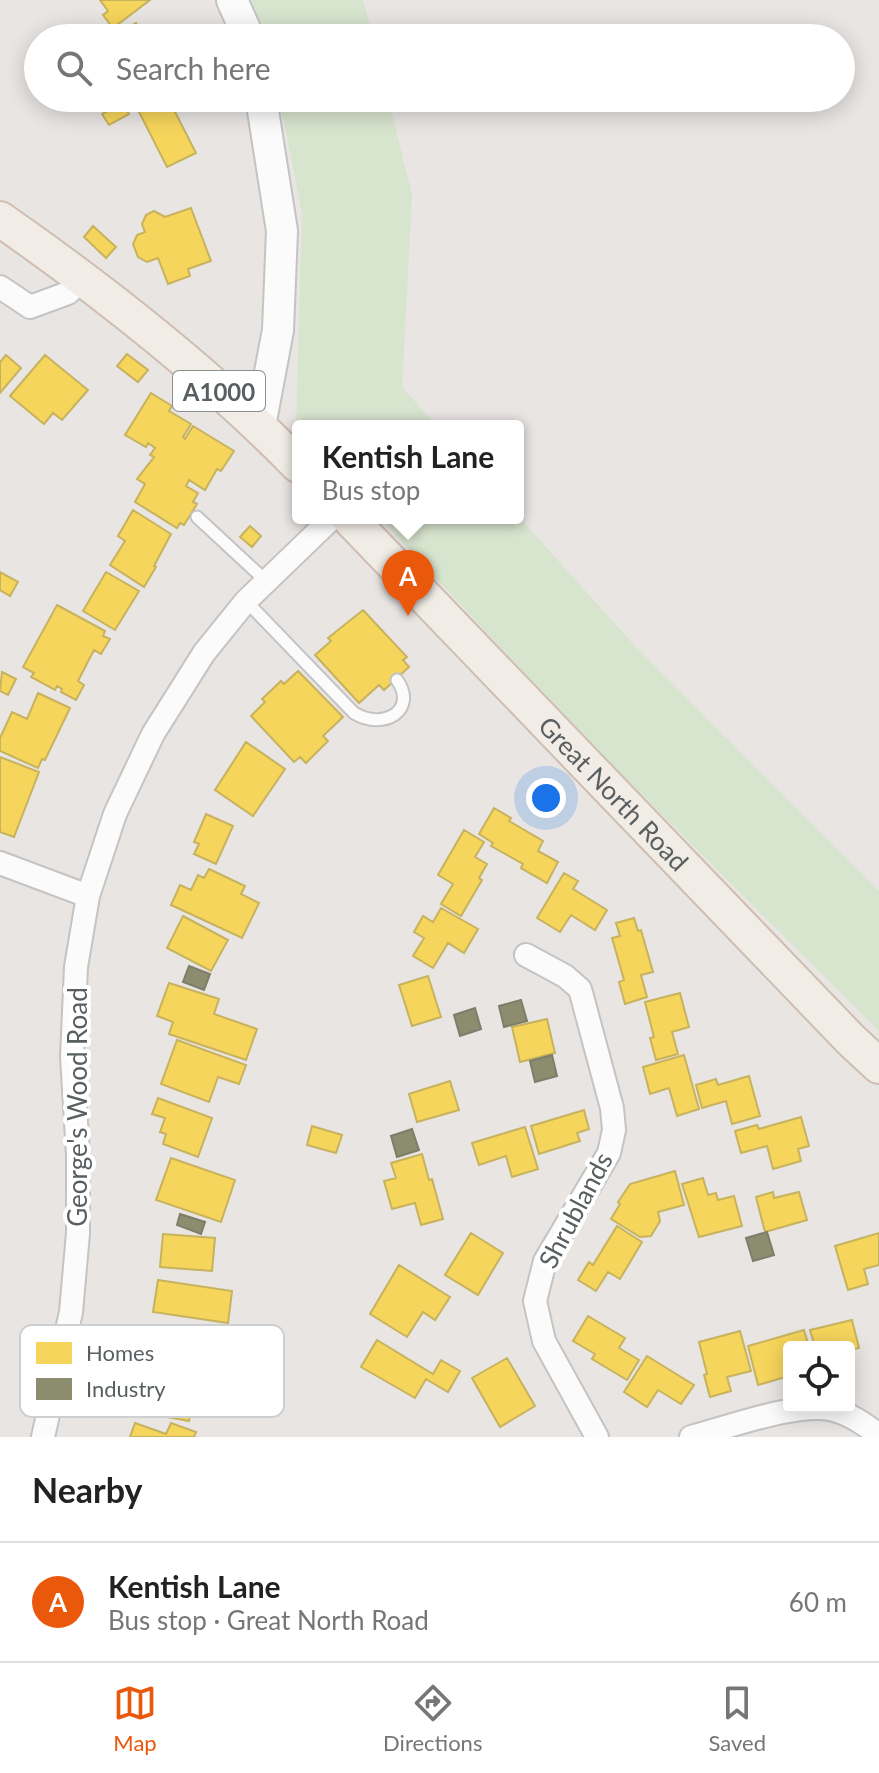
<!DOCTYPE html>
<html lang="en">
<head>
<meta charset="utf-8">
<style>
	body { margin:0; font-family:Lato,sans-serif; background:#f6f6f6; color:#222 }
	.controls { position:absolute; right:24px; bottom:24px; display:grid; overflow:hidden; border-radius:8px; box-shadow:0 4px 20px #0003 }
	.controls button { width:72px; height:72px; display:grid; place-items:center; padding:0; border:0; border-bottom:2px solid #e0e0e0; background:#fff; color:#222; font:40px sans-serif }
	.you { position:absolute; left:546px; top:798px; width:28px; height:28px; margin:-20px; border:6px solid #fff; border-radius:50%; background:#1a73e8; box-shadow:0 0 0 12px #1a73e833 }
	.badge { display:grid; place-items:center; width:52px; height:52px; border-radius:50%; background:#ea580c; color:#fff; font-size:26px; font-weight:700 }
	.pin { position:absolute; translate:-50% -66px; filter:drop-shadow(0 2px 4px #0008) }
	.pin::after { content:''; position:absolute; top:42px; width:28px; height:24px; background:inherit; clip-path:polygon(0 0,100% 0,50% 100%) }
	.popup { position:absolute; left:292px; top:420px; width:232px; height:104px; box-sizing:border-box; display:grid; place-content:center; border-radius:8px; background:#fff; filter:drop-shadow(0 2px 6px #0005); font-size:26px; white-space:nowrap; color:#767676 }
	.popup b { font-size:30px; color:#222 }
	.popup::after { content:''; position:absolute; left:50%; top:100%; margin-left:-16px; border:16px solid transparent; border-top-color:#fff }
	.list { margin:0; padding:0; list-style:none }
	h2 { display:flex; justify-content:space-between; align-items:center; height:104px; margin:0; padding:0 32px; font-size:34px }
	h2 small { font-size:26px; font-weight:400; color:#767676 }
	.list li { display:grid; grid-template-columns:52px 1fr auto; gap:24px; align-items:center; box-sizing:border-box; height:120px; padding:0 32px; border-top:2px solid #e0e0e0 }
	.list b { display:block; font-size:30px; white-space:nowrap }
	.list p { margin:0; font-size:26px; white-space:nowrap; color:#767676 }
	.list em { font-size:26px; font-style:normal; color:#767676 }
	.icon { flex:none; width:44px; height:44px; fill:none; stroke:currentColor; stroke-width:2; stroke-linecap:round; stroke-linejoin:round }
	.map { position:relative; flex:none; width:879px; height:1437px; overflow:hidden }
	.search { position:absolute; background:#fff; box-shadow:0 4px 20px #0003; left:24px; right:24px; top:24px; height:88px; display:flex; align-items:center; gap:20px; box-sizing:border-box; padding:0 28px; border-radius:44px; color:#767676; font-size:30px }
	.sheet { height:224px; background:#fff }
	nav { display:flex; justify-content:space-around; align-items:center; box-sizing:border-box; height:112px; border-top:2px solid #e0e0e0; background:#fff; font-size:22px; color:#767676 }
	nav a { display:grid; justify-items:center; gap:4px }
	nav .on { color:#ea580c }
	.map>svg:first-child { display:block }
	.green { fill:#d7e4ce }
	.homes { fill:#f6d55c; stroke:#c7b25e; stroke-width:2 }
	.industry { fill:#8c8c6e; stroke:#7d7e6a; stroke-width:2 }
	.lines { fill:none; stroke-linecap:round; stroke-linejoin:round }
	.lane-casing { stroke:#c4c4c4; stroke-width:15 }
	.street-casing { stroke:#c4c4c4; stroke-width:26 }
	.secondary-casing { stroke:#c4c4c3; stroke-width:34 }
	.primary-casing { stroke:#d0bdb1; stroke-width:38 }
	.lane { stroke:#fcfbfb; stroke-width:11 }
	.street { stroke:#fcfbfb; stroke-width:22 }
	.secondary { stroke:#fcfbfb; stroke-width:30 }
	.primary { stroke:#f1ece6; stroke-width:34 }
	.labels { text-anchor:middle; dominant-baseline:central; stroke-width:8; stroke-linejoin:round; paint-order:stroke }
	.shield { fill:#fff; stroke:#8b8f90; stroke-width:2 }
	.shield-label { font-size:24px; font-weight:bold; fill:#595f61 }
	.street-label { font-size:26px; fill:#595f61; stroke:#fff }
	.key { fill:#fff; stroke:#cdcfd0; stroke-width:2 }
	.key-label { font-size:22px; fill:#595f61 }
</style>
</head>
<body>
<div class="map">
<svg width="879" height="1437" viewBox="0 0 879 1437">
	<rect width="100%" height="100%" fill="#e8e5e3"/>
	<path class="green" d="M251,0H363L373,38H268Z
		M279,98H388L412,195L402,387L437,426H298V433L296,430L302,212Z
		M518,516L634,645L879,891V1031L585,738L380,518Z"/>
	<path class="homes" d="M100,0H150L113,28L103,15L108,11Z
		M136,23L141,32L150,27L157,38H112Z
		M162,98H168L196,153L167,167L138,110Z
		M123,103L129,114L109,125L102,114Z
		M191,208L211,261L188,269L190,276L168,284L158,258L147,262L138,257L133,244L137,235L145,232L142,224L146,215L154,211L165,217Z
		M93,226L116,247L106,258L84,237Z
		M127,354L148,370L138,382L117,366Z
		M6,355L21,368L0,393V362Z
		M45,355L88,390L62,420L53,413L44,424L10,396Z
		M151,393L172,406L169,411L191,424L183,437L185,439L193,426L234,451L221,471L217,469L205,490L189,480L186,486L198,493L193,502L197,504L184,525L180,523L177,528L135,502L145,484L137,479L154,457L150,455L155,448L148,443L146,447L125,435Z
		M133,510L171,534L154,566L156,567L144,587L110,565L125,541L118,536Z
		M250,526L261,536L252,547L240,537Z
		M0,572L18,582L10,596L0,590Z
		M106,572L139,591L115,630L83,611Z
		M57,605L105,631L103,636L110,639L101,654L94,650L78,681L84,685L76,700L61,692L62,689L57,686L55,690L31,677L34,673L23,667Z
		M363,610L407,657L403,660L409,667L384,690L379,685L359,703L315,655L331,641L328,638Z
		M298,671L343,717L323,736L328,741L306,763L300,757L294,762L251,716L265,702L262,699L281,681L284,684Z
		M2,672L16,679L8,695L0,691Z
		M38,693L70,708L45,760L42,759L38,768L0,751V738L12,712L27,719Z
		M246,742L285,769L253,816L215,790Z
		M0,757L39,772L14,837L0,832Z
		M494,808L511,818L509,821L543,841L538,851L558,862L547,883L521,868L523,864L491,846L493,843L479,834Z
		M206,814L233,826L216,864L194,854L199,844L194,842Z
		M464,830L484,842L475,857L487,864L479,878L482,880L461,916L441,904L453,884L438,875Z
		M209,869L245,886L241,894L259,903L242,938L171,905L180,885L191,890L198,875L204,878Z
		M564,873L578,881L573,889L607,910L595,930L571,915L560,932L537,918Z
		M441,908L478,929L464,953L448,943L433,968L413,956L424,938L414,932L423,916L433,922Z
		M183,916L228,940L211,971L167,948Z
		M634,918L638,931L641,930L653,972L641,975L647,997L625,1004L619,982L624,980L612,938L620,936L616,923Z
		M428,976L441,1017L412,1026L399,985Z
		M169,983L219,999L214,1014L257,1029L246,1060L169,1034L173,1022L157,1016Z
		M680,993L689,1027L672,1032L678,1054L656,1060L650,1038L654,1037L645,1002Z
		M547,1019L555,1053L520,1062L512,1027Z
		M177,1040L246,1065L239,1084L218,1077L209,1102L161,1084Z
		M684,1055L699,1109L677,1116L669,1088L650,1094L643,1067Z
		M749,1076L760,1116L732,1124L726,1101L702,1108L696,1085L716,1079L718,1085Z
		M450,1081L459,1110L417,1122L409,1094Z
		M158,1098L212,1118L198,1157L163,1144L166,1134L160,1132L165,1118L152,1114Z
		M584,1110L589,1129L577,1133L580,1141L539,1154L531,1126Z
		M801,1117L809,1146L798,1149L801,1161L773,1169L767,1146L741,1153L735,1131L757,1125L759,1129Z
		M312,1126L342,1135L336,1153L307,1145Z
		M525,1127L538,1169L512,1177L506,1156L479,1165L472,1143Z
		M422,1154L429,1180L432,1179L443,1219L421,1225L415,1203L392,1209L384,1181L396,1178L391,1163Z
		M171,1158L235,1180L221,1222L156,1200Z
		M675,1171L684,1205L658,1212L660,1221L651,1236L640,1237L611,1219L620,1204L618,1202L630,1184Z
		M703,1178L708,1195L716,1193L718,1200L734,1196L742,1226L699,1237L682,1184Z
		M773,1192L774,1198L799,1192L807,1220L765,1232L756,1197Z
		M617,1226L642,1242L620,1279L608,1272L596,1291L578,1280L589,1262L593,1265Z
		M471,1233L503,1253L478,1295L445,1275Z
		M879,1233V1265L864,1269L868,1284L848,1290L835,1246Z
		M163,1234L215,1238L212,1271L160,1267Z
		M399,1265L450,1297L435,1320L423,1312L407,1337L370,1314Z
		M158,1280L232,1291L228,1323L153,1312Z
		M588,1316L625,1338L619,1348L639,1360L627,1380L592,1359L595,1354L573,1341Z
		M852,1320L859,1348L849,1350V1347H815L810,1330Z
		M151,1327L207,1338L200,1375L156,1367L159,1351L147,1348Z
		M804,1330L809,1347H789V1376L758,1385L748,1346Z
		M740,1331L751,1371L727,1377L731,1391L710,1397L704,1375L707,1374L699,1342Z
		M377,1340L433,1374L441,1360L460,1371L448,1392L426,1379L415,1398L361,1367Z
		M647,1356L694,1385L681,1404L658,1390L647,1407L624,1392Z
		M507,1358L535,1406L500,1427L472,1378Z
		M143,1368L214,1382L212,1393L195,1390L189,1421L135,1411Z
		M135,1423L166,1434L171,1423L196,1432L194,1437H130Z"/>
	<path class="industry" d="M189,966L210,974L204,990L183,982Z
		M521,1000L527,1021L504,1027L499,1006Z
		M475,1008L481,1029L460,1036L454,1015Z
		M552,1055L557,1076L535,1082L530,1061Z
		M412,1129L419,1150L397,1157L391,1136Z
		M180,1214L205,1222L201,1234L177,1225Z
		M767,1232L774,1255L753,1261L746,1238Z"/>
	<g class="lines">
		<g class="lane-casing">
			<path id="lane" d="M197,517L266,581
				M246,601L354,713C384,731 418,710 397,680"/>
		</g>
		<g class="street-casing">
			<path id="street" d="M0,287L30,307L68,293L84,278
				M0,863L88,896
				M526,955L565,976L580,989L612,1108L614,1130L609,1153L545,1261L535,1301L544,1341L597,1437
				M43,1437L71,1312L78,1233V1155L72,1057L76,967L88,896L115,814L153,734L204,653L246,601L332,518
				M691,1437C729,1427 793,1403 830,1409C849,1413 864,1424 879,1435"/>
		</g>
		<g class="secondary-casing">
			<path id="secondary" d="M232,0L249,38
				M260,426L278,330L282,231L261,98"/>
		</g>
		<g class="primary-casing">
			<g id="primary">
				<path d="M0,219C106,293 208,373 298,465"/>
				<path id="s1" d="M349,518L851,1040L879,1066"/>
			</g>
		</g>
		<use href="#lane" class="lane"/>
		<use href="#street" class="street"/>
		<use href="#secondary" class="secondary"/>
		<use href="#primary" class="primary"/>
	</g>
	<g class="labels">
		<rect class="shield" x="173" y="371" width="92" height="40" rx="6"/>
		<g class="shield-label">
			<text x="219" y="391">A1000</text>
		</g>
		<g class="street-label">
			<text stroke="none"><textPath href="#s1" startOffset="382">Great North Road</textPath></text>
			<text transform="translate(77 1107) rotate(-90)">George's Wood Road</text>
			<text transform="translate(575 1210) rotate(-62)">Shrublands</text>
		</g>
	</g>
	<rect x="20" y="1325" width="264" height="92" rx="12" class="key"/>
	<rect x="36" y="1342" width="36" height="22" fill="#f6d55c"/>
	<rect x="36" y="1378" width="36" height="22" fill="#8c8c6e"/>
	<g class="key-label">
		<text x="86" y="1361">Homes</text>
		<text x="86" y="1397">Industry</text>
	</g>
</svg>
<div class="controls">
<button><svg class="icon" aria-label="locate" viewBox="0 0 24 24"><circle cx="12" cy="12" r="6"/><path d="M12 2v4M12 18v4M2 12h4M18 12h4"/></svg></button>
</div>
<div class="you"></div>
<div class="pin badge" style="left:408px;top:616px">A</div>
<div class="popup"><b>Kentish Lane</b>Bus stop</div>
<div class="search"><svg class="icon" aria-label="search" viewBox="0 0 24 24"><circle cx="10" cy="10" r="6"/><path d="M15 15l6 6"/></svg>Search here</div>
</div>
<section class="sheet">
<h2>Nearby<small></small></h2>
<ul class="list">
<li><span class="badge">A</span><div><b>Kentish Lane</b><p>Bus stop · Great North Road</p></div><em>60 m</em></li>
</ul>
</section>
<nav>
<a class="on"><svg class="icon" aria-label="map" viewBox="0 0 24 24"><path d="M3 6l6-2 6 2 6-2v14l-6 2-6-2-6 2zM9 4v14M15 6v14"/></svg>Map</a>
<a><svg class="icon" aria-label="directions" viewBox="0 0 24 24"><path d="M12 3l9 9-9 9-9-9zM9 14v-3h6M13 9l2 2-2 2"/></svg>Directions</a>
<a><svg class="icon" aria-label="saved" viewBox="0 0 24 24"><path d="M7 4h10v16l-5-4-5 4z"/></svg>Saved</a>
</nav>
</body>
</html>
